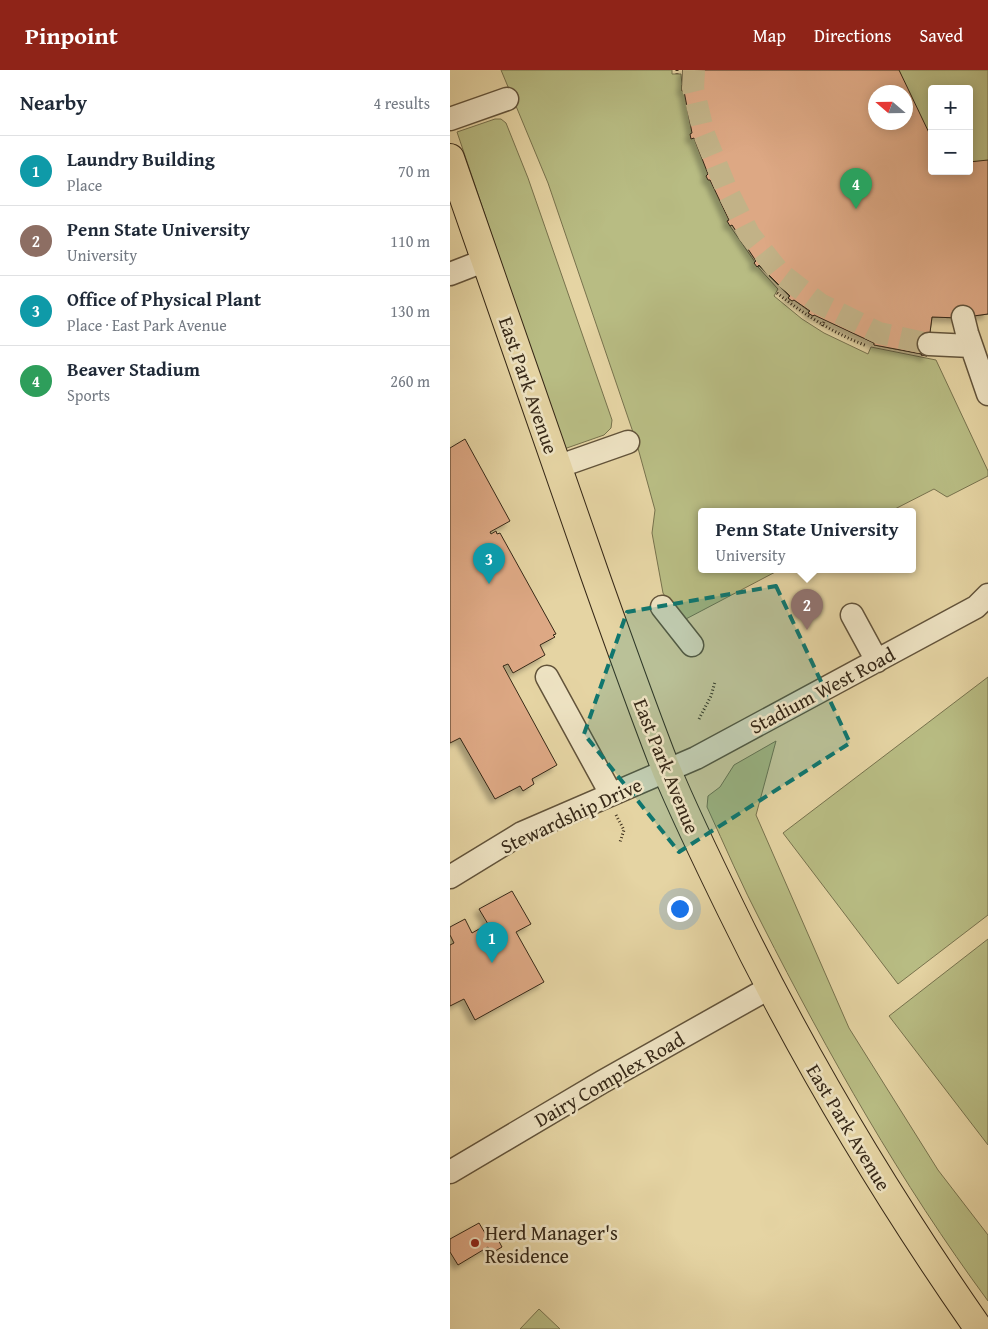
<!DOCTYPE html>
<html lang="en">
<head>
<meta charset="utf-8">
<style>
	body { margin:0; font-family:"Gentium Book Plus",serif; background:#f6f6f7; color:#1f2937 }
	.controls { position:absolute; right:15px; top:15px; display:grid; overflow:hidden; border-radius:5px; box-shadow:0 2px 12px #0003 }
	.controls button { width:45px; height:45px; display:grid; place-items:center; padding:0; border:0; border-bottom:1px solid #e0e1e3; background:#fff; color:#1f2937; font:25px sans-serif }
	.compass { position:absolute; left:418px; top:15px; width:45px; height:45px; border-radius:50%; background:#fff; box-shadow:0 2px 12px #0003; rotate:290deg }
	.you { position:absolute; left:229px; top:838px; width:18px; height:18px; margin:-12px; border:4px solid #fff; border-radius:50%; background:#1a73e8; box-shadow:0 0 0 8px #1a73e833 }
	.badge { display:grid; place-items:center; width:32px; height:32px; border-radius:50%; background:#8f2418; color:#fff; font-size:16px; font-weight:700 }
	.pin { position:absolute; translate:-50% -41px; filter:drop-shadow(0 1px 2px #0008) }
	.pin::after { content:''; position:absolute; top:26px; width:18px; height:15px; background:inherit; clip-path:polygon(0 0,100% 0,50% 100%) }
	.popup { position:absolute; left:248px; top:438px; width:218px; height:65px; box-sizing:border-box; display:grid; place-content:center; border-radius:5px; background:#fff; filter:drop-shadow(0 1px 4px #0005); font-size:16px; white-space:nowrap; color:#747a83 }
	.popup b { font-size:19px; color:#1f2937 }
	.popup::after { content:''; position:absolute; left:50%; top:100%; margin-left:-10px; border:10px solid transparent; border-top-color:#fff }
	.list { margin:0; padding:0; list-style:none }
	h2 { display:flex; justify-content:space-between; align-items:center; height:65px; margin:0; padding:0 20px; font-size:21px }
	h2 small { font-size:16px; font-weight:400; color:#747a83 }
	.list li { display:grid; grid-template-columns:32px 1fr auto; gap:15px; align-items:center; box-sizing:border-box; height:70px; padding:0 20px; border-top:1px solid #e0e1e3 }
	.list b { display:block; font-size:19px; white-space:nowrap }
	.list p { margin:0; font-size:16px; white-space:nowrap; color:#747a83 }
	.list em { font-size:16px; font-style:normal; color:#747a83 }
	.map { position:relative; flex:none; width:538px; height:1259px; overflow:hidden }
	header { display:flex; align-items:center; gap:30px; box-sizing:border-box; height:70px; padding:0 25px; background:#8f2418; color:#fff }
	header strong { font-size:24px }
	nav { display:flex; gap:28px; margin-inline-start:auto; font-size:18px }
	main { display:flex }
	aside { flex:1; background:#fff }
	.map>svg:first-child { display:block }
	.green { fill:#b8bc83; stroke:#77724d; fill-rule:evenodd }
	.building { fill:#dda884; stroke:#362817; fill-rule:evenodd; filter:url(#shadow) }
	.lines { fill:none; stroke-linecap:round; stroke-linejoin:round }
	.minor-tunnel { stroke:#c2b287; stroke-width:22; stroke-dasharray:22 11; stroke-linecap:butt }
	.minor-casing { stroke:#62533a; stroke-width:25 }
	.major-casing { stroke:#362817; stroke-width:30 }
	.path { stroke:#362817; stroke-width:3; stroke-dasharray:1 2.5; stroke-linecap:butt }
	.minor { stroke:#eee3c3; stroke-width:22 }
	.major { stroke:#e5d4a3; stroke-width:28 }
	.marked { fill:#0f766e; fill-opacity:0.2; stroke:#0f766e; stroke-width:4; stroke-dasharray:10 6; stroke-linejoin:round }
	.poi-dot { fill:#8f2418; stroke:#eee3c3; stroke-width:2 }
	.labels { text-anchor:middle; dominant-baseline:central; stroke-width:5; stroke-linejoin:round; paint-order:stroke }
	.street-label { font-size:20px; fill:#362817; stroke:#eee3c3 }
	.poi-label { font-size:20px; fill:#362817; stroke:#eee3c3; text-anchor:start }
</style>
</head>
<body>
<header>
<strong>Pinpoint</strong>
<nav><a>Map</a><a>Directions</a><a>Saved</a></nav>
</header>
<main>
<aside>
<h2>Nearby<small>4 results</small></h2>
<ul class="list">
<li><span class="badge" style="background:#0f9aa8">1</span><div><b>Laundry Building</b><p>Place</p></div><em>70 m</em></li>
<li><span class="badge" style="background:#8d6e63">2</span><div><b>Penn State University</b><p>University</p></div><em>110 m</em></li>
<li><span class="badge" style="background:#0f9aa8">3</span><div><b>Office of Physical Plant</b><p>Place · East Park Avenue</p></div><em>130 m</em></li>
<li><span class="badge" style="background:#2e9e5b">4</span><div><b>Beaver Stadium</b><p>Sports</p></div><em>260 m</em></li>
</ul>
</aside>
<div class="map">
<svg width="538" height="1259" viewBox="0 0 538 1259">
	<defs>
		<filter id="shadow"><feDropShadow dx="-4.5" dy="4.5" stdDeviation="2.5" flood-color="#0004"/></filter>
	</defs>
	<rect width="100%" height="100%" fill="#e5d4a3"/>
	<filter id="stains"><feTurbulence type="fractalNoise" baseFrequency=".004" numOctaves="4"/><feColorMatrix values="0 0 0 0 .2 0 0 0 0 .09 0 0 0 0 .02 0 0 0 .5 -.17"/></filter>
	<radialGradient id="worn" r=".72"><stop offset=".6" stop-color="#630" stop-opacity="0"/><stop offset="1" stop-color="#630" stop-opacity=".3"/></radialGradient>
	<path class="green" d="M51,0H222V4H231L232,15H233V0H538V244L509,248L482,247L477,286L471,285V284L424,275V273L365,245L363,246L358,243L359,241L344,230L342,231L338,228L339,226L309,196L308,197L328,219L324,226L352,249L374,263L418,284L421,277L486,290L538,401V406L497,427L484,419L441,441H252V499H331L234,550L226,545L213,523L202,463L205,440L186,371L98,113ZM482,19H519V101H482ZM426,22H456V52H426ZM282,155L306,191L305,192L280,156Z
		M45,49H51L56,53L78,108L162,350L161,358L154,365L114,379L7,62Z
		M538,607V845L448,914L333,763Z
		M326,671L306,745L399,958L488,1100L538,1165V1231C451,1113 378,984 312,854C292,816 275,776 257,737L258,726L270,717L284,695Z
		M538,869V1075L439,946Z
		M89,1239L110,1259H70Z"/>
	<path class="building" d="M233,0H449L482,69V101H519V92L538,90V244L509,248L482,247L477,286L471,285L472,284L424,275V273L364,245L363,246L358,243L360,241L344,230L342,231L338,228L340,226L309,195L307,197L304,193L306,191L282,155L280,156L277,151L279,150L260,110H258L256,106L258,104L244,68L241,69L240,64L242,63L234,21H232V15H233ZM426,22H456V52H426Z
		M15,369L60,451L40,462L41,464L46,461L47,464L50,463L106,564L103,565L105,567L90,575L95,585L63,603L58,594L53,596L107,695L82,709L84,714L73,721L70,716L45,729L10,668L0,673V378Z
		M62,821L81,854L66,862L94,912L25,950L14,929L0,936V875L4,873L0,865V857L15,849L22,863L38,854L29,839Z
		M29,1153L38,1168L45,1164L52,1177L42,1183L38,1177L8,1195L0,1182V1169Z"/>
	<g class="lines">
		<path class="minor-tunnel" d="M244,0L243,18L254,64L276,118L299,164L330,203L370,234L429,263L479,274"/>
		<g class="minor-casing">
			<path id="minor" d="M0,49L57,29
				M0,204L36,190
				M513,247L517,263L538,324
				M479,274L521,276
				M107,397L178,372
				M212,537L242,575
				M402,545L427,591
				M97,607L161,724
				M0,807L72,763L246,688L526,537L538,525
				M0,1102L152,1012L319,918"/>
		</g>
		<g class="major-casing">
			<path id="major" d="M0,88C49,227 96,366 145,505C168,570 191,635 216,699C236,747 259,794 282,841C353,987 436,1126 529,1259"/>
		</g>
		<path class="path" d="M227,0V4
			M327,223C355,245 383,263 417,276
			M372,256L375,250
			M249,649L261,626L265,612
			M166,745L174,760L170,772"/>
		<use href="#minor" class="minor"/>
		<use href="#major" class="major"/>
	</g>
	<path class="marked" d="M326,516L400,673L229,782L134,664L177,542Z"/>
	<circle class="poi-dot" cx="25" cy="1173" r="5"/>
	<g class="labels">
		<g class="street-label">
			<text transform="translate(79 315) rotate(71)">East Park Avenue</text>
			<text transform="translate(372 620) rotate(-28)">Stadium West Road</text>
			<text transform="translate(217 696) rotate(68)">East Park Avenue</text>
			<text transform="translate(121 745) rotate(-25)">Stewardship Drive</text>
			<text transform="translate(159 1009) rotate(-30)">Dairy Complex Road</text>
			<text transform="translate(399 1057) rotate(59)">East Park Avenue</text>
		</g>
		<g class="poi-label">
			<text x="35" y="1162">Herd Manager's<tspan x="35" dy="23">Residence</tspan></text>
		</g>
	</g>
	<rect width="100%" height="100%" filter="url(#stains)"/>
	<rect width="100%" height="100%" fill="url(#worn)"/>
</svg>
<div class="controls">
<button>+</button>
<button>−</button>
</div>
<svg class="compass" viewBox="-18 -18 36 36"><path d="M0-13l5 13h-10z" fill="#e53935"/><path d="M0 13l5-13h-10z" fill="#747a83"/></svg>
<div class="you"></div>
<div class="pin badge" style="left:42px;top:893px;background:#0f9aa8">1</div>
<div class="pin badge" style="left:357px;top:560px;background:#8d6e63">2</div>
<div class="popup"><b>Penn State University</b>University</div>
<div class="pin badge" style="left:39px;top:514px;background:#0f9aa8">3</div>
<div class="pin badge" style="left:406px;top:139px;background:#2e9e5b">4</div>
</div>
</main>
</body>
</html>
